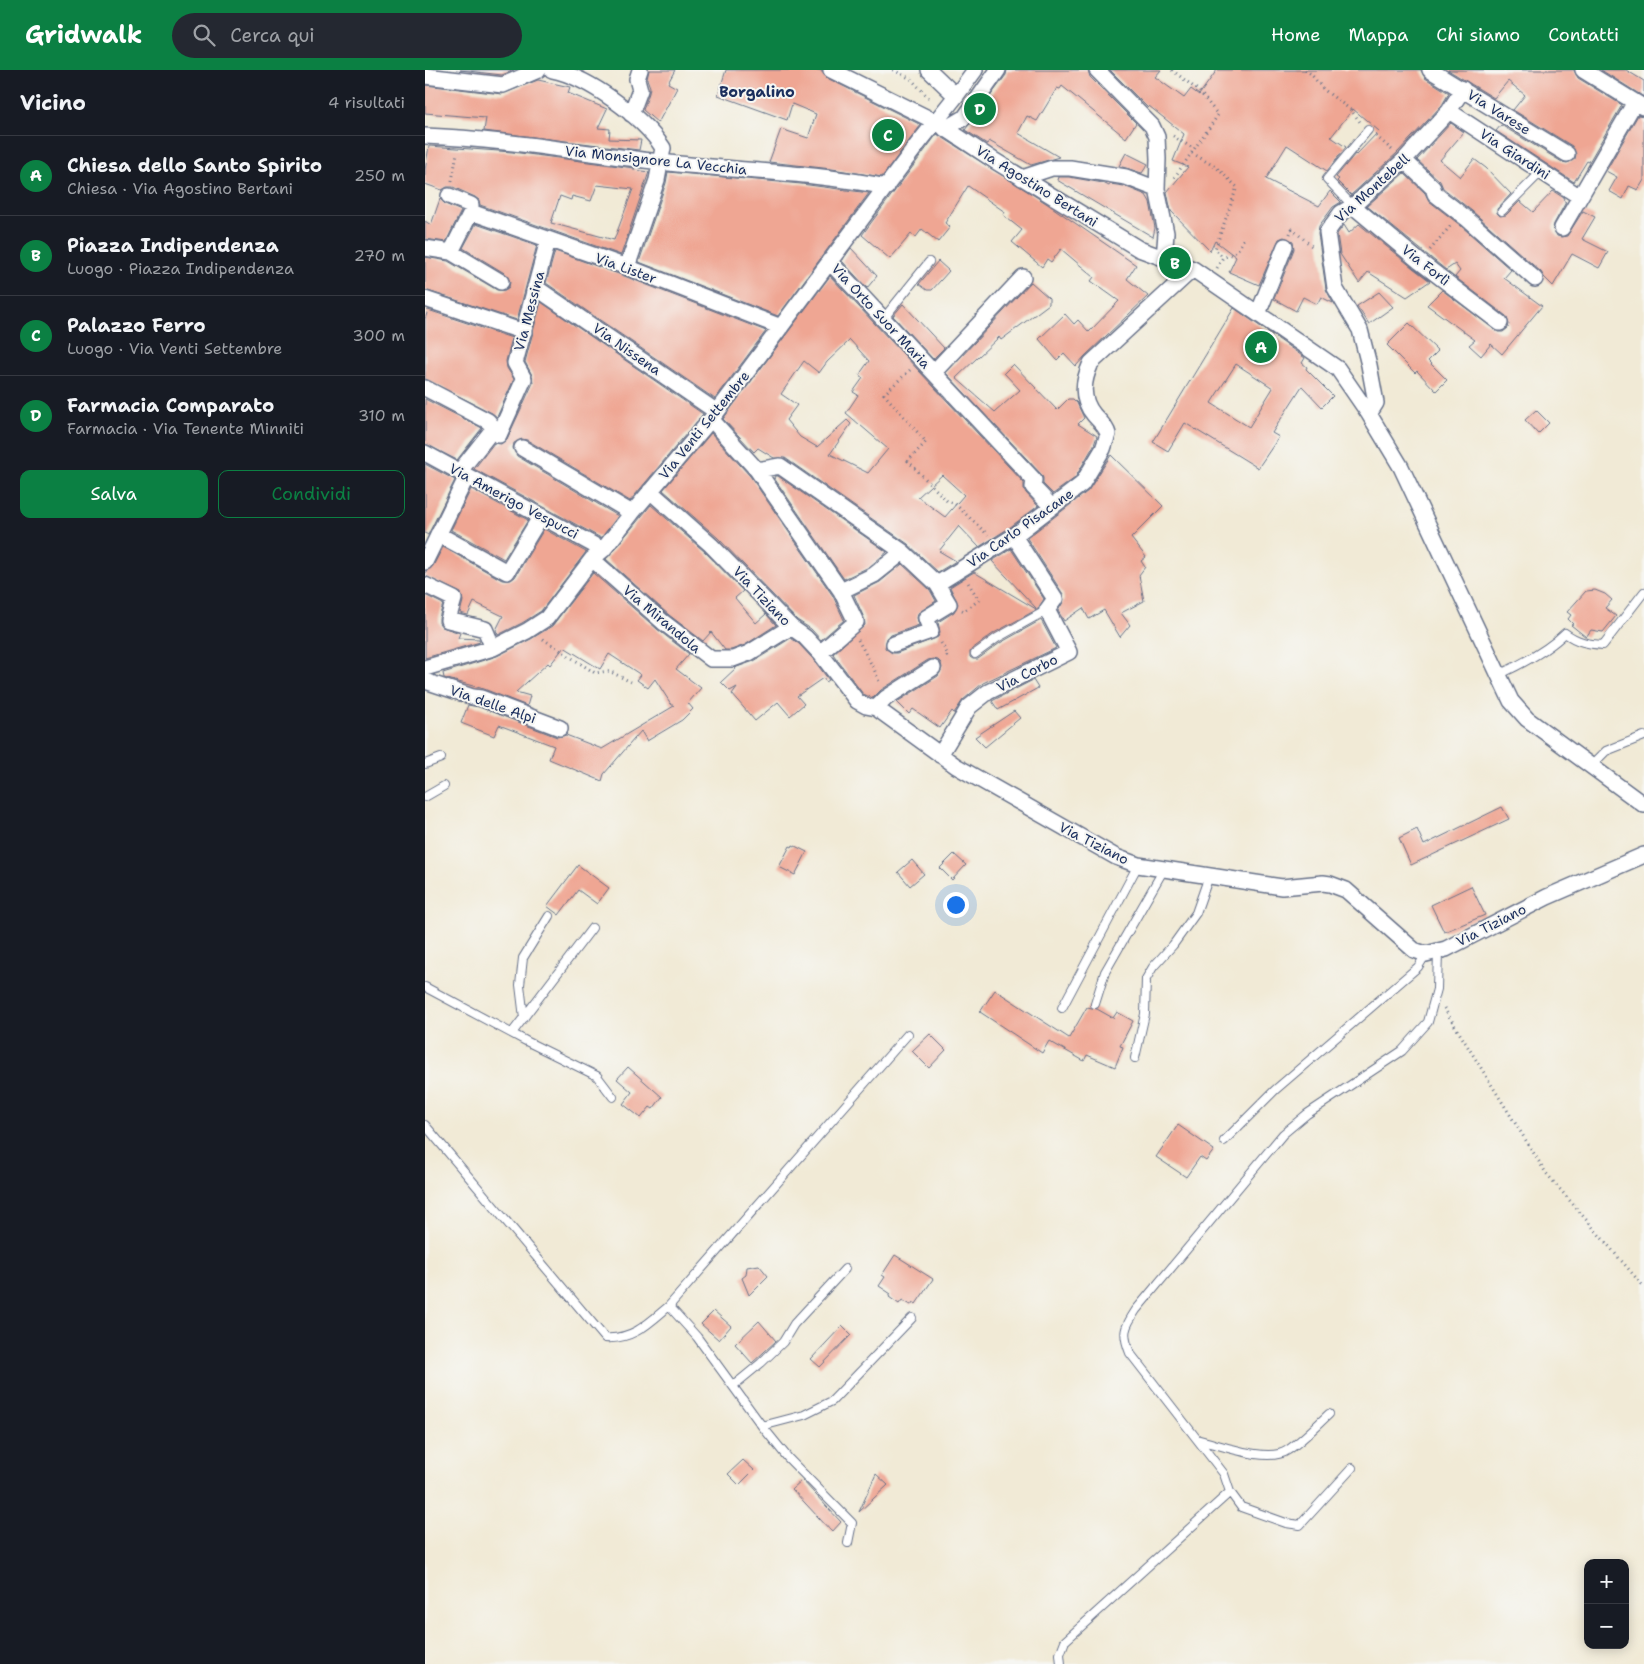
<!DOCTYPE html>
<html lang="it">
<head>
<meta charset="utf-8">
<style>
	body { margin:0; font-family:"Shantell Sans",sans-serif; background:#242831; color:#f1f3f6 }
	.controls { position:absolute; right:15px; bottom:15px; display:grid; overflow:hidden; border-radius:10px; box-shadow:0 2px 12px #0003 }
	.controls button { width:45px; height:45px; display:grid; place-items:center; padding:0; border:0; border-bottom:1px solid #363941; background:#171b24; color:#f1f3f6; font:25px sans-serif }
	.you { position:absolute; left:530px; top:834px; width:18px; height:18px; margin:-12px; border:4px solid #fff; border-radius:50%; background:#1a73e8; box-shadow:0 0 0 8px #1a73e833 }
	.badge { display:grid; place-items:center; width:32px; height:32px; border-radius:50%; background:#0b8043; color:#fff; font-size:16px; font-weight:700 }
	.pin { position:absolute; translate:-50% -50%; border:2px solid #fff; box-shadow:0 1px 5px #0006 }
	.list { margin:0; padding:0; list-style:none }
	h2 { display:flex; justify-content:space-between; align-items:center; height:65px; margin:0; padding:0 20px; font-size:21px }
	h2 small { font-size:16px; font-weight:400; color:#9ea1a6 }
	.list li { display:grid; grid-template-columns:32px 1fr auto; gap:15px; align-items:center; box-sizing:border-box; height:80px; padding:0 20px; border-top:1px solid #363941 }
	.list b { display:block; font-size:19px; white-space:nowrap }
	.list p { margin:0; font-size:16px; white-space:nowrap; color:#9ea1a6 }
	.list em { font-size:16px; font-style:normal; color:#9ea1a6 }
	.actions { display:flex; gap:10px; padding:15px 20px }
	.actions a { flex:1; padding:11px 0; border:1px solid #0b8043; border-radius:10px; text-align:center; font-size:18px; color:#0b8043 }
	.actions .main { background:#0b8043; color:#fff }
	.icon { flex:none; width:28px; height:28px; fill:none; stroke:currentColor; stroke-width:2; stroke-linecap:round; stroke-linejoin:round }
	.map { position:relative; flex:none; width:1219px; height:1594px; overflow:hidden }
	header { display:flex; align-items:center; gap:30px; box-sizing:border-box; height:70px; padding:0 25px; background:#0b8043; color:#fff }
	header strong { font-size:24px }
	nav { display:flex; gap:28px; margin-inline-start:auto; font-size:18px }
	.search { width:350px; height:45px; background:#242831; display:flex; align-items:center; gap:12px; box-sizing:border-box; padding:0 18px; border-radius:28px; color:#9ea1a6; font-size:19px }
	main { display:flex }
	aside { flex:1; background:#171b24 }
	.map>svg:first-child { display:block }
	.building { fill:#efa693; fill-rule:evenodd }
	.lines { fill:none; stroke-linecap:round; stroke-linejoin:round }
	.service-casing { stroke:#667088; stroke-width:10 }
	.minor-casing { stroke:#667088; stroke-width:18 }
	.path { stroke:#667088; stroke-width:3; stroke-dasharray:1 4; stroke-linecap:butt }
	.service { stroke:#fff; stroke-width:8 }
	.minor { stroke:#fff; stroke-width:15 }
	.labels { text-anchor:middle; dominant-baseline:central; stroke-width:4; stroke-linejoin:round; paint-order:stroke }
	.street-label { font-size:14px; fill:#1b2f5e; stroke:#f6f6f2 }
	.neighbourhood-label { font-size:15px; font-weight:bold; fill:#1b2f5e; stroke:#f6f6f2 }
</style>
</head>
<body>
<header>
<strong>Gridwalk</strong>
<div class="search"><svg class="icon" aria-label="search" viewBox="0 0 24 24"><circle cx="10" cy="10" r="6"/><path d="M15 15l6 6"/></svg>Cerca qui</div>
<nav><a>Home</a><a>Mappa</a><a>Chi siamo</a><a>Contatti</a></nav>
</header>
<main>
<aside>
<h2>Vicino<small>4 risultati</small></h2>
<ul class="list">
<li><span class="badge">A</span><div><b>Chiesa dello Santo Spirito</b><p>Chiesa · Via Agostino Bertani</p></div><em>250 m</em></li>
<li><span class="badge">B</span><div><b>Piazza Indipendenza</b><p>Luogo · Piazza Indipendenza</p></div><em>270 m</em></li>
<li><span class="badge">C</span><div><b>Palazzo Ferro</b><p>Luogo · Via Venti Settembre</p></div><em>300 m</em></li>
<li><span class="badge">D</span><div><b>Farmacia Comparato</b><p>Farmacia · Via Tenente Minniti</p></div><em>310 m</em></li>
</ul>
<div class="actions"><a class="main">Salva</a><a>Condividi</a></div>
</aside>
<div class="map">
<svg width="1219" height="1594" viewBox="0 0 1219 1594">
	<rect width="100%" height="100%" fill="#f6f6f2"/>
	<filter id="ink" filterUnits="userSpaceOnUse"><feTurbulence type="fractalNoise" baseFrequency=".02" numOctaves="2"/><feDisplacementMap in="SourceGraphic" scale="10" xChannelSelector="R" yChannelSelector="G"/><feConvolveMatrix kernelMatrix="1 2 1 2 8 2 1 2 1" color-interpolation-filters="sRGB"/></filter>
	<filter id="wash" filterUnits="userSpaceOnUse"><feTurbulence type="fractalNoise" baseFrequency=".0096" numOctaves="4" result="noise"/><feDisplacementMap in="SourceGraphic" scale="20" xChannelSelector="R" yChannelSelector="G"/><feGaussianBlur stdDeviation="1.12" result="paint"/><feColorMatrix in="noise" values="0 0 0 0 0 0 0 0 0 0 0 0 0 0 0 0 0 1.4 0 .05"/><feComposite in="paint" operator="in"/></filter>
	<g filter="url(#wash)">
		<rect width="100%" height="100%" fill="#f1ead6"/>
		<g id="blocks">
			<path class="building" d="M35,0H89L77,5Z
				M224,0H250L243,13L252,18L233,53L218,40L224,23L225,17L222,9Z
				M301,0H395L402,8L496,55L457,107L407,99L344,92L356,59L383,68L391,44L367,34L362,50L293,25Z
				M582,0H663L665,7L711,53L701,68L637,16L635,19L632,18L612,51L602,46L593,63L634,87L606,95L564,71L562,74L540,60L581,5Z
				M685,0H736L730,7L759,28L766,19L774,25L792,0H996L1000,8L1024,23L1017,35L972,83L926,125L912,111L914,109L911,107L930,84L931,85L954,61L928,39L906,67L921,77L902,101L862,75L841,109L894,136L905,121L916,132L908,137L894,156L893,163L901,219L908,233L896,227L892,234L878,227L871,241L849,229L869,179L868,171L859,167L854,169L834,215L804,202L811,187L790,171L785,181L746,141L742,122L763,97L748,91L759,64L724,36L723,38Z
				M1023,0H1149L1153,8L1197,35L1164,92L1162,91L1149,112L1071,61L1076,55L1137,92L1142,93L1150,89L1151,84L1147,76L1088,40L1100,25L1083,11L1069,28Z
				M1176,0H1201L1219,11V27Z
				M113,10L145,17L143,23L182,39L173,58L185,59L184,69L216,70L214,80L59,61L61,48L0,43V15L77,24Z
				M1213,45L1219,46V110L1213,120L1204,116L1198,129L1184,121L1192,107L1181,101Z
				M1026,53L1039,62L1015,90L1035,107L1049,89L1061,98L1086,124L1072,139V143L1075,146L1081,145L1095,131L1108,142L1128,121L1139,128L1138,130L1141,132L1129,154L1128,158L1132,166L1136,167L1142,166L1158,141L1170,147L1157,169L1183,182L1174,198L1147,184L1128,216L1119,207L1116,202L1047,141L1018,118L1015,111L992,90Z
				M512,64L621,133L711,195L702,209L723,226L660,286L651,296L639,283L632,290L614,269L640,244L649,254L653,250L664,262L694,231L666,211L669,207L636,179L626,192L622,189L617,197L587,172L597,160L578,145L580,142L543,116L520,153L525,157L513,172L497,159L491,167L486,164L465,189L437,165Z
				M4,76L87,82L209,98V100L224,102L196,185L55,135L54,130L50,127L28,117H22L17,120L0,114V100ZM172,115L208,119L189,170L126,153L135,126L146,130L147,126L166,131Z
				M701,83L723,94L717,103L694,96Z
				M243,102L376,114L444,123L353,246L214,192L241,113Z
				M979,103L1000,123L1004,131L1035,155L1086,200L1079,208L1117,236L1077,284L1066,274L1056,286L1044,275L1050,270L1002,235L1017,220L1073,262H1078L1083,258L1084,254L1081,246L1030,207L1035,201L1030,194L1021,200L942,136Z
				M633,107H644L678,113L684,116L685,114L699,116L721,125L725,132L730,158L728,167L632,110Z
				M15,129L20,134L36,141L21,172L0,169V151L6,155Z
				M51,154L112,175L92,250L0,220V187L23,191L72,220H80L84,217L85,212L81,204L38,178Z
				M934,154L988,198L1005,211L982,227L943,202L934,213L915,184L912,164L919,155L924,163Z
				M426,178L452,206L442,218L417,191Z
				M130,181L199,206L341,261L290,329L121,213Z
				M513,191L524,201L507,220H502L494,214Z
				M405,206L599,413V419L601,423L613,436L584,458L554,477L534,456L514,481L531,491L513,502L483,474L360,388H349L333,378L329,382L298,349ZM425,270L444,291L434,305L438,308L428,322L433,325L421,343L463,379L443,403L405,384L426,354L422,350L392,377L375,367L361,350L372,335L356,324L379,291L394,303L402,292ZM517,405L539,425L520,447L493,427Z
				M606,212L624,228V234L576,270L574,267L531,308L570,342L595,320L579,303L588,294L632,340L643,329H648L652,333L659,348L653,354L672,366L669,375L650,408L628,424L618,414V408L616,404L521,303Z
				M954,222L968,237L944,254L932,236Z
				M116,232L278,344L205,431L102,370L97,369L89,373L88,378L92,386L193,446L176,468L49,399L69,373L76,374L82,369L108,313L107,305L100,292Z
				M478,234L519,278L508,289L468,246Z
				M809,238L880,288L877,293L882,297L881,299L908,326L897,337L877,316L847,363L854,367L833,398L760,353L743,381L728,372ZM811,294L848,318L824,357L786,333Z
				M3,240L87,268L81,291L82,298L89,309L72,347L67,343L0,309V249Z
				M984,253L1013,281L1003,291L1022,310L1011,321L992,301L990,303L962,275Z
				M0,329L57,358L32,390L0,374Z
				M1111,340L1124,353L1113,364L1100,350Z
				M286,363L325,406L408,526L419,550L396,570L386,559L372,550L293,468L238,420Z
				M686,385L738,436L706,468L721,487L716,491L720,497L714,505L719,531L696,543L705,555L695,567L679,540L664,549L658,538L639,551L633,541L639,530L638,524L602,468L663,421Z
				M0,394L30,410L3,465L0,463Z
				M350,406H353L462,482L444,497L419,509L349,408Z
				M46,419L103,450L79,489L26,460Z
				M226,435L280,482L318,521L310,528L331,553L341,544L351,555L320,575L306,580H300L286,562L278,571L244,545L181,489Z
				M119,459L161,482L116,541L97,553L73,565L71,560L78,546L49,532L43,545L35,543L38,531L36,523L0,506L1,501L8,496L18,477L77,510H86L90,507Z
				M586,479L619,529L613,539L569,563L547,579L545,582V587L548,589H553L575,573L616,550L631,578L558,613L538,630L529,643L527,641L515,658L488,639L484,644L472,632L513,606L517,598L516,593L513,590L508,589L503,590L456,620L448,628L438,624L408,584L440,555L439,548L429,525L455,512L477,494L505,520L511,531L493,543L492,548L494,555L466,565L462,568L460,578L467,583H472L513,567L515,562L513,552L529,542L533,534L525,517L549,502L611,539V538L567,491Z
				M168,503L232,559L264,584L251,599L276,618L263,633L268,639L257,650L222,671L216,661L179,704L177,711L124,689L129,676L74,655L69,666L36,653L43,635L54,637L132,667L141,665L177,679L249,636L246,634L230,609L223,618L212,610L216,605L184,584L175,599L139,577L125,595L123,593L91,622L105,626L102,636L59,619L19,608L18,603L72,586L106,569L127,556Z
				M1170,520L1180,524L1187,530L1180,538L1191,546L1178,562L1166,560L1161,567L1146,555L1148,554L1143,549L1146,545L1142,542L1161,521Z
				M0,525L18,534L14,548V553L17,557L35,563L33,568L54,569L55,572L0,588Z
				M366,568L374,574L388,589L404,610L401,612L398,608L372,626L379,634L365,646L353,632L330,651L307,624L312,617L305,621L296,612L312,597L329,591Z
				M608,610L613,618L573,640L567,631Z
				M589,641L595,648L560,677L550,667Z
				M1077,737L1084,749L986,795L974,768L992,759L999,775Z
				M368,775L382,782L370,805L354,797L365,776L367,777Z
				M529,784L541,795L527,810L515,798Z
				M487,790L499,804L485,816L473,802Z
				M153,795L184,818L172,834L153,820L134,845L122,836Z
				M1046,816L1060,845L1019,862L1006,835Z
				M570,920L644,968L662,937L672,939L688,948L692,942L708,951L695,976L698,977L690,997L662,985L659,991L624,971L617,983L555,942Z
				M505,964L521,980L504,998L487,981Z
				M203,997L237,1027L228,1039L225,1037L216,1048L198,1034L207,1022L192,1009Z
				M753,1055L789,1080L781,1091L775,1087L761,1107L731,1087Z
				M470,1185L508,1209L491,1234L488,1232L486,1235L477,1230L474,1234L464,1227L466,1224L454,1216L460,1207L457,1205Z
				M334,1195L343,1206L324,1225L317,1208L321,1205L322,1197Z
				M289,1241L306,1256L294,1270L276,1254Z
				M334,1251L351,1271L327,1293L310,1274Z
				M417,1256L426,1265L395,1297L386,1289Z
				M318,1390L329,1400L314,1415L303,1404Z
				M451,1404L463,1415L434,1442Z
				M377,1410L416,1452L407,1462L367,1419Z"/>
		</g>
	</g>
	<g filter="url(#ink)">
		<use href="#blocks" fill-opacity="0" stroke="#667088" stroke-width="1"/>
		<g class="lines">
			<g class="service-casing">
				<path id="service" d="M928,136L902,109L943,60
					M1077,141L1117,101
					M459,248L504,192
					M550,584L572,568L622,540
					M1073,605C1097,594 1122,581 1140,563C1152,572 1163,574 1178,575L1219,522
					M0,694L16,688
					M1166,696L1181,681L1219,666
					M0,727L19,716
					M0,917L101,971L172,1006L188,1027
					M670,934L680,902L739,799
					M637,938L713,795
					M99,948L95,915L98,888L124,846
					M87,963L167,858
					M710,988L720,944L721,909L728,897L748,875L771,843L784,806
					M0,1055L180,1268C208,1270 224,1253 244,1236L483,964
					M799,1071L850,1020L993,897L1001,884
					M244,1236L272,1267L337,1356L363,1388L427,1453L423,1473
					M308,1316L336,1293L358,1272L369,1254L420,1199
					M337,1356L379,1345L407,1331L487,1248
					M774,1370C796,1375 844,1394 863,1380C878,1370 891,1356 904,1344
					M805,1422L816,1437L861,1453L875,1455L927,1398
					M636,1594L635,1584L640,1571L805,1422L799,1404L705,1283C697,1263 699,1258 711,1240L858,1064L882,1044L977,981L1003,952L1012,919L1013,881"/>
			</g>
			<g class="minor-casing">
				<path id="minor" d="M127,0C163,7 218,47 238,78L232,110L202,197
					M406,0L511,52L570,91L714,179L768,199L913,299L944,344L976,397L1086,631L1102,649L1219,735
					M504,0L531,26
					M672,0L727,56L732,67L733,89L732,119L741,163L739,189
					M1005,0L1142,84
					M1158,0L1218,37
					M0,6L78,15L113,0
					M1024,41L1155,127
					M206,44L215,20L212,9L215,0
					M520,59L540,47L573,0
					M0,66C79,69 157,83 235,92C310,101 387,102 462,117
					M979,90L1008,118L1010,124L1041,148L1110,209
					M597,108L627,98H645L701,107L732,119
					M24,126L46,135V142L202,197L356,257
					M928,136L994,191L1075,253
					M1137,158L1210,32
					M0,178L26,182L76,212
					M26,182L46,142
					M404,191L609,410L608,417L627,437
					M110,217L292,342
					M0,229L99,262
					M833,244L860,176
					M509,302L598,207
					M0,318L63,351L74,365L99,309L90,293L123,170
					M944,344L951,333L944,295L935,260L910,218L902,162L916,143L928,136L979,90L1024,41L1038,19
					M286,349L332,400L416,521L431,552L395,583
					M97,378L207,443
					M0,383L178,480
					M332,400L355,396L478,482L512,514L589,466L657,414L678,379L683,364C681,356 674,351 669,345C655,328 658,311 666,293L768,199
					M34,402L69,358
					M225,421L286,475L366,557L380,567L395,583L432,631L441,636L451,638L531,696L691,787L713,795L857,817L898,813L905,814L921,820L989,880L1001,884L1021,879L1122,827L1219,785
					M13,464L82,502L116,446
					M167,489L238,552L286,589H308L324,583L366,557
					M0,492L42,406
					M0,515L29,529L23,550L60,559L68,578
					M416,521L449,505L478,482
					M469,574L506,561L501,548L524,534L512,514
					M0,598L68,578L102,561L122,548L167,489L178,480L207,443L292,342L492,75L531,26L550,0
					M0,611L48,627L56,628L135,658
					M451,638L461,628L508,598
					M515,685L544,637L563,622L644,582L622,540L630,529L589,466"/>
			</g>
			<path class="path" d="M468,0L486,9L505,29
				M747,0L774,21L793,45L749,108
				M880,0L886,4L898,19L926,40L935,52
				M748,66L769,79
				M951,66L967,80
				M767,83L792,98L812,117L790,179L798,187
				M27,111L32,83
				M865,164L867,159L889,178
				M1005,180L1027,154
				M792,198L798,187C810,185 815,179 819,167
				M485,300L459,324L501,372L483,391L522,431L529,433L563,465
				M537,540L539,541L554,530L542,511
				M118,569L170,603L184,601L206,612
				M433,570L449,599L455,614
				M516,573L523,585L520,588
				M1019,938L1121,1103L1219,1217"/>
			<use href="#service" class="service"/>
			<use href="#minor" class="minor"/>
		</g>
	</g>
	<g class="labels">
		<g class="street-label">
			<text transform="translate(1074 42) rotate(32)">Via Varese</text>
			<text transform="translate(1090 84) rotate(33)">Via Giardini</text>
			<text transform="translate(231 90) rotate(6)">Via Monsignore La Vecchia</text>
			<text transform="translate(612 116) rotate(32)">Via Agostino Bertani</text>
			<text transform="translate(947 118) rotate(-42)">Via Montebell</text>
			<text transform="translate(1001 195) rotate(38)">Via Forlì</text>
			<text transform="translate(201 198) rotate(20)">Via Lister</text>
			<text transform="translate(104 241) rotate(-75)">Via Messina</text>
			<text transform="translate(456 246) rotate(47)">Via Orto Suor Maria</text>
			<text transform="translate(202 279) rotate(35)">Via Nissena</text>
			<text transform="translate(279 355) rotate(-51)">Via Venti Settembre</text>
			<text transform="translate(89 431) rotate(28)">Via Amerigo Vespucci</text>
			<text transform="translate(595 458) rotate(-35)">Via Carlo Pisacane</text>
			<text transform="translate(337 526) rotate(46)">Via Tiziano</text>
			<text transform="translate(237 549) rotate(40)">Via Mirandola</text>
			<text transform="translate(602 603) rotate(-27)">Via Corbo</text>
			<text transform="translate(68 634) rotate(19)">Via delle Alpi</text>
			<text transform="translate(669 773) rotate(27)">Via Tiziano</text>
			<text transform="translate(1066 855) rotate(-27)">Via Tiziano</text>
		</g>
		<g class="neighbourhood-label">
			<text x="332" y="22">Borgalino</text>
		</g>
	</g>
</svg>
<div class="controls">
<button>+</button>
<button>−</button>
</div>
<div class="you"></div>
<div class="pin badge" style="left:836px;top:277px">A</div>
<div class="pin badge" style="left:750px;top:193px">B</div>
<div class="pin badge" style="left:463px;top:65px">C</div>
<div class="pin badge" style="left:555px;top:39px">D</div>
</div>
</main>
</body>
</html>
